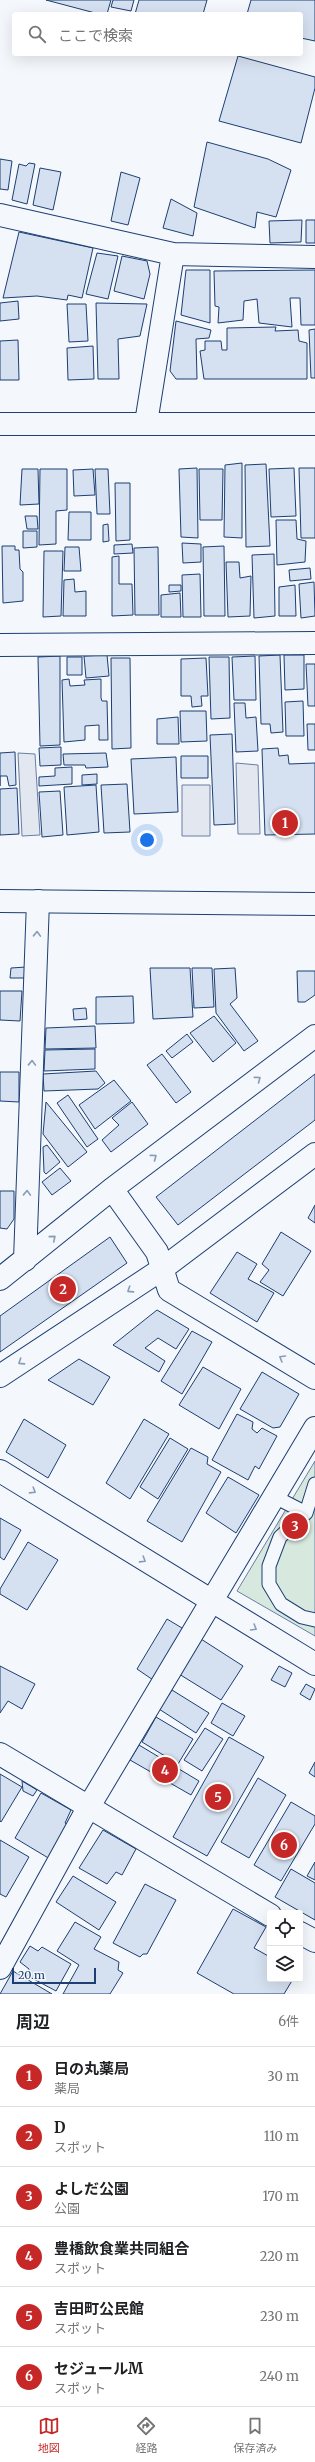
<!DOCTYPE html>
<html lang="ja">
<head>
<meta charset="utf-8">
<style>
	body { margin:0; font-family:Merriweather,"Noto Sans JP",serif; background:#f6f6f6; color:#202124 }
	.controls { position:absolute; right:12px; bottom:12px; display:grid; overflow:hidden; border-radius:4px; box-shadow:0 4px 16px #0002 }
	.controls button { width:36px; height:36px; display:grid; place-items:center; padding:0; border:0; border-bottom:1px solid #e0e0e0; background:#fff; color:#202124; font:20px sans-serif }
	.scale { position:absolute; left:12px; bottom:10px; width:84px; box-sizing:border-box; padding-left:4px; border:2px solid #1d3f73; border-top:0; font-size:11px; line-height:14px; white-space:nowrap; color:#1d3f73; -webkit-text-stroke:3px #f4f7fb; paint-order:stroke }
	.you { position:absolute; left:147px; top:840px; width:14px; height:14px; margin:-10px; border:3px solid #fff; border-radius:50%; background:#1a73e8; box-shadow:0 0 0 6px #1a73e833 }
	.badge { display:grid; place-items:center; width:26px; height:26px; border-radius:50%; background:#c62828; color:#fff; font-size:13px; font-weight:700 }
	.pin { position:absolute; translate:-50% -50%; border:2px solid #fff; box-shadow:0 1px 4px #0006 }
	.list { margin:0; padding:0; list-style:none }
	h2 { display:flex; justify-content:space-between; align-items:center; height:52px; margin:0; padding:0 16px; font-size:17px }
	h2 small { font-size:13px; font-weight:400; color:#757577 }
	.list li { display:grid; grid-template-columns:26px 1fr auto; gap:12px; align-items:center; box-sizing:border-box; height:60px; padding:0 16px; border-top:1px solid #e0e0e0 }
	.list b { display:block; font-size:15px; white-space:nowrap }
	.list p { margin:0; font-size:13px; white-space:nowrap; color:#757577 }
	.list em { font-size:13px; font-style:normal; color:#757577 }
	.icon { flex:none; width:22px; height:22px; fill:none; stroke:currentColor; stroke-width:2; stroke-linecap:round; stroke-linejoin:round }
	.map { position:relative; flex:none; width:315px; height:1994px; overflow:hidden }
	.search { position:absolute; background:#fff; box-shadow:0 4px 16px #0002; left:12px; right:12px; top:12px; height:44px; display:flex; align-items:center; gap:10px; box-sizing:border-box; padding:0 14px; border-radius:4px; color:#757577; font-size:15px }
	.sheet { height:412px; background:#fff }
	nav { display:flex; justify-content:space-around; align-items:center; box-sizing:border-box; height:56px; border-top:1px solid #e0e0e0; background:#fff; font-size:11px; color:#757577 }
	nav a { display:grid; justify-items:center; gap:2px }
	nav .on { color:#c62828 }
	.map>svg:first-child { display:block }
	.green { fill:#d7e8df; stroke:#687fa3 }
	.parking { fill:#e3e8f0; stroke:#687fa3 }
	.building { fill:#d5e0f0; stroke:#1d3f73 }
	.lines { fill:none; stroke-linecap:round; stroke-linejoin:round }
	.service-casing { stroke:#1d3f73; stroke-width:15 }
	.minor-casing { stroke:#1d3f73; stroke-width:24 }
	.tertiary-casing { stroke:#1d3f73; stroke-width:24 }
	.service { stroke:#f4f7fb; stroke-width:13 }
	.minor { stroke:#f4f7fb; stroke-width:22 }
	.tertiary { stroke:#f4f7fb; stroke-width:22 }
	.oneway { stroke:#889bb7 }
</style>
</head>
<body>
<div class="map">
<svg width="315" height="1994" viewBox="0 0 315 1994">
	<rect width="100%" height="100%" fill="#f4f7fb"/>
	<path class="green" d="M315,1461V1636L237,1591Z"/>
	<path class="parking" d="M18,753L35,754L40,835L22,836Z
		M236,763L258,765L260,834H238Z
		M182,785H210V836H182Z"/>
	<path class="building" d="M46,0H111L107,14H99Z
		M113,0H134L131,11L111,7Z
		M139,0H207L203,14H135Z
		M251,0H315V41L301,38V14H247Z
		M238,56L315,77V88L301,143L219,121Z
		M207,142L268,159L291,170L276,217L257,212L255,228L194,207Z
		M0,159L12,161L8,190L0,189Z
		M29,163L35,164L27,204L12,200L19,164L26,166Z
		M40,168L61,172L53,210L33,205Z
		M121,172L140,178L128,225L111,221Z
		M171,199L197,213L193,236L163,228Z
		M302,220L301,242L270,243L269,221Z
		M306,220H315V243H306Z
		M19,232L93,248L82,298L68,295L67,300L37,296L3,298Z
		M97,253L118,256L108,299L86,294Z
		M122,256L147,261L150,274L144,299L114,291Z
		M186,270H210V323L181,315Z
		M315,270V325H301L300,298H290L292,327L259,323L257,299L244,301L243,320L218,323L219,307L215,306L214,271Z
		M18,301L19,319L0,321V303Z
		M96,303L147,304L140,336L118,339L119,379H98Z
		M67,304H86L88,341L69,342Z
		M176,321L211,330L209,338L196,339L197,379H176L170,371Z
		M276,327L275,331L298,330L299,341L307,343V379H204L200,351L205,350V341H221L222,350H227V328Z
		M315,329V378H311L309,330Z
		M18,340L19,380H0V341Z
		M93,346L94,379L68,380L67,348Z
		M242,463V538L224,537L225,465Z
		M266,464L270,546L246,547L245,465Z
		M197,468L198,538L181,537L179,469Z
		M294,468L296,516L271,517L269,469Z
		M299,468H315V538H301Z
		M22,469H38L39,504L20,505Z
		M40,469H67V510L56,511V544L39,545Z
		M93,469L95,495L74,496L73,470Z
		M95,469H108L110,514H97Z
		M199,469H223L222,520H200Z
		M115,483H130V540L116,541Z
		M69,512H91V540H68Z
		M25,516H37L38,529H27Z
		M276,520H296L297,539L306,541L305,562L277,565Z
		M108,524L109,541L103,542V525Z
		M23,531H37V547L23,548Z
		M182,543L201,544V562L183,563Z
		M132,544L133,553L114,554V545Z
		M2,546H15V550H19L20,569L23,572V601L3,603Z
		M224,546L225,616H204L203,547Z
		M65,547H79L81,571H64Z
		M158,547L159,615H135L134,548Z
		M44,551H63L61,616L43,617Z
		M274,554L275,616L254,618L252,555Z
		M119,556V584H132L133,615L112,616V557Z
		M226,562H239L240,578L251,576L250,616L228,617Z
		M310,568L311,579L290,581L289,570Z
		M200,574L201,617H183L182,575Z
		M74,579L75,592L86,591V616H63L64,580Z
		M314,582L315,616L301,618L299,584Z
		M169,585H181V591L169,592Z
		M295,585L296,616H279V587Z
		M180,593L181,617H161V595Z
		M107,655L109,676L86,678L84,656Z
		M280,655L283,732L271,733L270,724H261L259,656Z
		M284,655H304V689L285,690Z
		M60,656V745L40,746L38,657Z
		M255,656L256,700H234L232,657Z
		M67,657H82V675H67Z
		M209,657H229L230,718L211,719Z
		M111,658H130L131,748L112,749Z
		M206,658L208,696H201L202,706L192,707L191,696H181V659Z
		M306,664H315V706H308Z
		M69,679L70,686L85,685L84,680L101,679V698L102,701H107L108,740H99V725L85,726V740L64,742L62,680Z
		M303,701L304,736H286L285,702Z
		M234,703H245L246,718L256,717L258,751L236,752Z
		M180,711H206L207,741L181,742Z
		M178,717L179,744H157V719Z
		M307,724H315V750H308Z
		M232,734L235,824L214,825L210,735Z
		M61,747V765L40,766L39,748Z
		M278,748L279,756L288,755L289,764L315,763V834L265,835L262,749Z
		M15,752L16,785L9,786L7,776H0V786V753Z
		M106,753L108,767L86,768L85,765H64L63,754Z
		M181,756H208V778H181Z
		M176,757L178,812L134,814L131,759Z
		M72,767V784L39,786V777L55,776V768Z
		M97,774V784L82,785V775Z
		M127,784L130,832L104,833L101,785Z
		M96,785L99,832L67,835L64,787Z
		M17,788L19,834L0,835V789Z
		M60,791L63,835L42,837L39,792Z
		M26,967L25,978H10L11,968Z
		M150,968H190L193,1017L153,1019Z
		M192,968H212L214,1007L194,1008Z
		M235,968L237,998L230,1004L258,1041L244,1051L216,1013L214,969Z
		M297,971H315V995L305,1002H298Z
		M0,991H22L20,1021L0,1020Z
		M133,996L134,1023L96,1024V997Z
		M86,1008L87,1019L74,1020L73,1009Z
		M214,1016L236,1043L213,1062L190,1033Z
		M95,1026L96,1048L45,1049L46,1028Z
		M187,1034L193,1042L172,1058L166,1051Z
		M95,1049V1069L44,1071L45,1050Z
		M162,1054L191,1092L176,1103L147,1065Z
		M96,1071L105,1083L98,1089L44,1091L43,1074Z
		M0,1072H19V1102L0,1101Z
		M315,1074V1120L178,1225L156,1197Z
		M114,1080L131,1101L95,1129L79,1105Z
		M68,1095L98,1139L87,1147L57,1103Z
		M46,1102L87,1152L68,1167L43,1134Z
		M132,1102L148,1124L111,1152L102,1140L119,1125L112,1118Z
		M47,1145L60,1162L46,1174L44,1172L43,1147Z
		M60,1168L71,1181L52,1195L42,1182Z
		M0,1191H14V1219L7,1229L0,1228Z
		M315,1205V1223L308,1218Z
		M281,1232L311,1251L283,1296L260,1282L269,1270L262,1264Z
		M110,1237L127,1263L0,1352V1316Z
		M237,1252L257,1264L248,1279L274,1293L257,1322L210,1293Z
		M157,1310L189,1329L176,1349L158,1338L145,1348L165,1361L159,1372L113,1345Z
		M192,1331L212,1342L182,1394L161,1381Z
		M79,1359L110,1377L93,1405L48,1380Z
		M203,1367L241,1389L219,1429L179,1405Z
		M262,1372L299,1394L280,1427L273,1428L240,1409Z
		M237,1414L253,1422L252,1429L257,1433L262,1428L277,1436L259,1469L255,1466L248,1480L212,1460Z
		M24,1419L66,1445L48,1478L6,1452Z
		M144,1419L169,1434L130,1499L106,1483Z
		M170,1438L188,1449L158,1499L140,1487Z
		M191,1448L208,1457L207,1464L221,1472L182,1542L147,1521Z
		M228,1477L259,1495L236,1533L206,1513Z
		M0,1518L21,1530L4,1560L0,1557Z
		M28,1542L58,1560L27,1610L0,1594V1589Z
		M167,1619L187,1631L156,1682L137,1669Z
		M201,1639L243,1666L221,1700L179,1674Z
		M0,1666L35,1684L22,1709L8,1701L0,1713Z
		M279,1666L292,1673L285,1687L271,1680Z
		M306,1684L315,1689L310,1700L300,1694Z
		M172,1690L209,1713L196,1733L159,1709Z
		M222,1703L245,1716L233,1736L211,1723Z
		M156,1717L193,1739L178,1764L142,1742Z
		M205,1728L223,1739L202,1771L184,1760Z
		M229,1737L264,1757L207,1856L173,1837Z
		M139,1745L199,1781L191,1795L130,1760Z
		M315,1762V1777L309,1773Z
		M0,1774L22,1787L1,1822L0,1821Z
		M258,1778L286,1795L249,1858L221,1842Z
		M22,1781L37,1790L33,1796L23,1791Z
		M41,1793L71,1810L65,1823L69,1826L50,1859L15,1838Z
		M291,1802L315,1816V1824L281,1881L254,1865Z
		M103,1830L136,1849L122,1875L116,1872L107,1884L79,1868Z
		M0,1840L29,1857L6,1897L0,1894Z
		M315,1862V1880L307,1876Z
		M291,1869L315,1883V1920L275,1897Z
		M73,1876L116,1902L99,1930L56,1902Z
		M145,1884L176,1900L147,1954H143L140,1957L113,1943Z
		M233,1909L266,1927L254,1948L270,1957V1979H293L284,1994H234L197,1973Z
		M75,1922L101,1937L94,1949L119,1962L118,1970L123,1973L110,1994H63L79,1965L57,1951Z
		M30,1946L38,1951L42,1947L71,1964L56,1991L28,1976L29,1969L20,1962Z
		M13,1971L52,1994H0Z"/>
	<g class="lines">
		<g class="service-casing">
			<path id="service" d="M315,1484L306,1513L280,1537L269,1566V1584L281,1604L302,1617L315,1620
				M275,1497L306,1513"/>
		</g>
		<g class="minor-casing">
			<path id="minor" d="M0,215L173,254L315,257
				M146,423L173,254
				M0,645L315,643
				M112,1189L157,1252L169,1290L315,1378
				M25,1260L38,901
				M0,1279L112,1189L315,1036
				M0,1376L162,1269L315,1154
				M0,1471L315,1664
				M0,1754L270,1915
				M300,1933L315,1941
				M0,1968L88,1808L315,1428"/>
		</g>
		<g class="tertiary-casing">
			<path id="tertiary" d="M0,424H315
				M0,901L315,904"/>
		</g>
		<use href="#service" class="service"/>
		<use href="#minor" class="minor"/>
		<use href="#tertiary" class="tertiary"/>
	</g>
	<defs><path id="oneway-chevron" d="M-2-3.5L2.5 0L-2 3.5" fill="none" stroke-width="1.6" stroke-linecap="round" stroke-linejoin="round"/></defs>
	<g class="oneway">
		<use href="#oneway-chevron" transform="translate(37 934) rotate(-88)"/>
		<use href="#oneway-chevron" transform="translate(32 1063) rotate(-88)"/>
		<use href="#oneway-chevron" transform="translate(258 1079) rotate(-37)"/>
		<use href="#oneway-chevron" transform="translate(154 1157) rotate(-37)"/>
		<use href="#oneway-chevron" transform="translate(27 1193) rotate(-88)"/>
		<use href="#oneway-chevron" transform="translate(53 1238) rotate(-40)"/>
		<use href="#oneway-chevron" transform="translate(130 1290) rotate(147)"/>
		<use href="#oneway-chevron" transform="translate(282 1358) rotate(-149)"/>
		<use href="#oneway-chevron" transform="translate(21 1362) rotate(147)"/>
		<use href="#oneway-chevron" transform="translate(33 1491) rotate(32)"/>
		<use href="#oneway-chevron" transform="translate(143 1560) rotate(32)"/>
		<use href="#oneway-chevron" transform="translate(254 1628) rotate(31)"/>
	</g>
</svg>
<div class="controls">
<button><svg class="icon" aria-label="locate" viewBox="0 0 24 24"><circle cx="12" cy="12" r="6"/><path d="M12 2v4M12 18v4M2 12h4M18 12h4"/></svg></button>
<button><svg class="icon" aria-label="layers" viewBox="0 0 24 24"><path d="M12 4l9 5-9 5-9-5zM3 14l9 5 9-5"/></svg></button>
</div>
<div class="scale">20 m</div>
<div class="you"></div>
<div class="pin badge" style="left:285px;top:823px">1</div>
<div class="pin badge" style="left:63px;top:1289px">2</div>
<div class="pin badge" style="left:295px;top:1526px">3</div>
<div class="pin badge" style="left:165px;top:1770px">4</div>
<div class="pin badge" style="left:218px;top:1797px">5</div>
<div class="pin badge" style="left:284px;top:1845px">6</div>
<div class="search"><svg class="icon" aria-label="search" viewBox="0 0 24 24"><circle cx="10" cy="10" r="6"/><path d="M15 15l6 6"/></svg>ここで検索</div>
</div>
<section class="sheet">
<h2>周辺<small>6件</small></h2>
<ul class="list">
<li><span class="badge">1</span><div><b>日の丸薬局</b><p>薬局</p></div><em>30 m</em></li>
<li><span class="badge">2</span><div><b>D</b><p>スポット</p></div><em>110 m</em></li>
<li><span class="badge">3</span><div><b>よしだ公園</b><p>公園</p></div><em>170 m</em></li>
<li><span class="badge">4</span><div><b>豊橋飲食業共同組合</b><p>スポット</p></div><em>220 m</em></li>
<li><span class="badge">5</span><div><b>吉田町公民館</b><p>スポット</p></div><em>230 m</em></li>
<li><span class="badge">6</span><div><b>セジュールM</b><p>スポット</p></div><em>240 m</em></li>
</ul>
</section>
<nav>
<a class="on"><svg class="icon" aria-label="map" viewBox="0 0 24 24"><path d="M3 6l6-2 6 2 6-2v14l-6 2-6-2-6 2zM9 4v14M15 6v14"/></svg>地図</a>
<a><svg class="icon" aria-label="directions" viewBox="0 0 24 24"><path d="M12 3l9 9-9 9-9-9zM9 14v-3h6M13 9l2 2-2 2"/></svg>経路</a>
<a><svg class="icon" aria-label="saved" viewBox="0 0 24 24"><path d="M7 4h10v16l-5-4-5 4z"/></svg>保存済み</a>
</nav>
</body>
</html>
